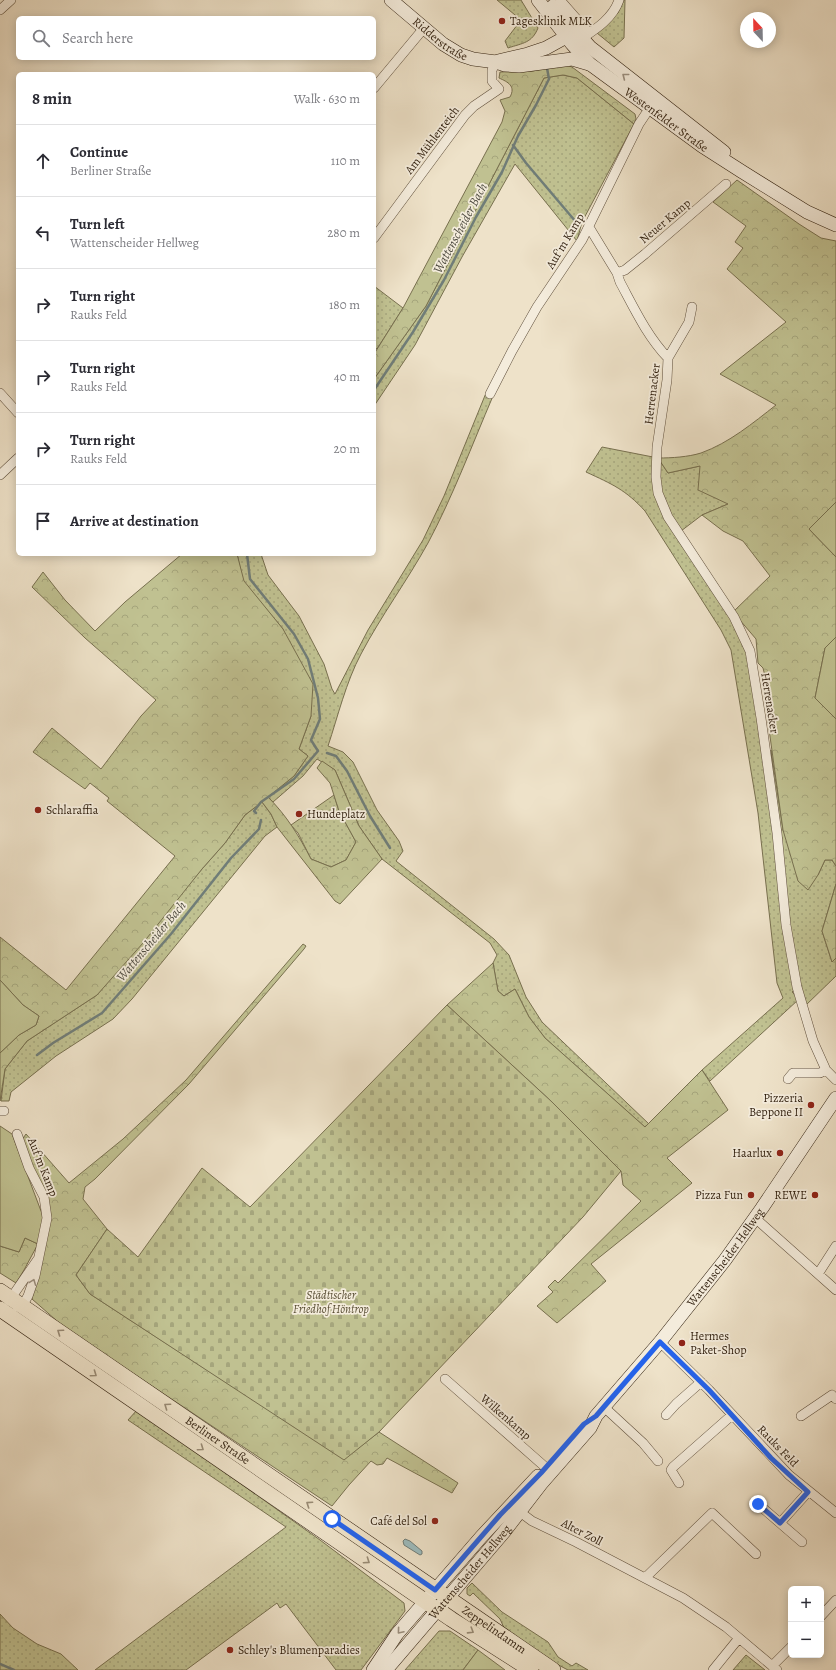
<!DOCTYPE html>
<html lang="en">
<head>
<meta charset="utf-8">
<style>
	body { margin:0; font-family:Alegreya,serif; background:#f7f7f7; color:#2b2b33 }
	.controls { position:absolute; right:12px; bottom:12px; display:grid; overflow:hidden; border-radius:6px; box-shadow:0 2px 10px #0003 }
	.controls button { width:36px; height:36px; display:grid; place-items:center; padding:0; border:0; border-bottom:1px solid #e1e1e2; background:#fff; color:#2b2b33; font:20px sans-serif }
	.compass { position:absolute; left:740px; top:12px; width:36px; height:36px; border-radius:50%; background:#fff; box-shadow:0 2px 10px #0003; rotate:338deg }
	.stop { position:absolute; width:12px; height:12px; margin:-9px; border:3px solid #2563eb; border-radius:50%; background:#fff }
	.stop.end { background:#2563eb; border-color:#fff; box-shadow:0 1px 4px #0008 }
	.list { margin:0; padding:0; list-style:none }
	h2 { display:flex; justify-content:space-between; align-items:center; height:52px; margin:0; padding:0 16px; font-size:17px }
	h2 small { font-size:13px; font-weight:400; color:#7c7c81 }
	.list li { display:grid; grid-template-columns:26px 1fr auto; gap:12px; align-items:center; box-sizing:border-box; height:72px; padding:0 16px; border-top:1px solid #e1e1e2 }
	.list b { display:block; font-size:15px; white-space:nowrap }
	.list p { margin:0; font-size:13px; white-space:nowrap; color:#7c7c81 }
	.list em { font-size:13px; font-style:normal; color:#7c7c81 }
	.icon { flex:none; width:22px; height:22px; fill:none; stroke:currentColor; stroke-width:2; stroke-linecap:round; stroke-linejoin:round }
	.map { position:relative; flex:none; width:836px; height:1670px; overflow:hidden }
	.search { position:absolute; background:#fff; box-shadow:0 2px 10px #0003; left:16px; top:16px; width:360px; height:44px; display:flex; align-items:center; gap:10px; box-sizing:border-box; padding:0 14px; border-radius:6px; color:#7c7c81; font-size:15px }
	.panel { position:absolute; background:#fff; box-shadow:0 2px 10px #0003; left:16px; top:72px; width:360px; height:484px; border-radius:6px }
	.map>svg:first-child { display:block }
	.grass { fill:url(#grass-dots); stroke:#78704f }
	.forest { fill:url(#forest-crowns); stroke:#78704f }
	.cemetery { fill:url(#cemetery-stones); stroke:#78704f }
	.garden { fill:#c0c191; stroke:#78704f }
	.water { fill:#9cbcbf; stroke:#707d78 }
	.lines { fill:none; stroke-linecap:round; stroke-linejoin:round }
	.stream { stroke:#707d78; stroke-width:2.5 }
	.street-casing { stroke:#5f4f3c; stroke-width:10 }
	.secondary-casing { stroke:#2f1e0d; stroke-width:14 }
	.primary-casing { stroke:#2f1e0d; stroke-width:16 }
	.street { stroke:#f4ecdc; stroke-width:9 }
	.secondary { stroke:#f4ecdc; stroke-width:13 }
	.primary { stroke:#eee2c9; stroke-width:15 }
	.oneway { stroke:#9b8f7f }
	.oneway2 { stroke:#988a74 }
	.route { stroke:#2563eb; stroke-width:5 }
	.poi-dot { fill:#8f2418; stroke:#f4ecdc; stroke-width:1.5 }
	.labels { text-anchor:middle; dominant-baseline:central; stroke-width:3.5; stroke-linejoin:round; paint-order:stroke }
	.poi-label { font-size:12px; fill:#2f1e0d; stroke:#f4ecdc; text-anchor:start }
	.street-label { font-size:12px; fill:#2f1e0d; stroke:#f4ecdc }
	.park-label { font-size:12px; font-style:italic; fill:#5a4f35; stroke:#f4ecdc }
	.water-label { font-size:13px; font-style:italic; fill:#504d42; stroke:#f4ecdc }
</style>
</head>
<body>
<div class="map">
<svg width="836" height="1670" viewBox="0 0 836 1670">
	<defs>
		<pattern id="grass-dots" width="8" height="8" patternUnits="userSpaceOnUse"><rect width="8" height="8" fill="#c0c191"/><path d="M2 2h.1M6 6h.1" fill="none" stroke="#a5a57c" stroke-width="1.8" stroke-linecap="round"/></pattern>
		<pattern id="forest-crowns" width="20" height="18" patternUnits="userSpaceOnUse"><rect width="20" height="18" fill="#c0c191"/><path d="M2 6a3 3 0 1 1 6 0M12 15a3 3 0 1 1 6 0" fill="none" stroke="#a5a57c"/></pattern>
		<pattern id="cemetery-stones" width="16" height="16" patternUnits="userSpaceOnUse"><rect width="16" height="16" fill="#c0c191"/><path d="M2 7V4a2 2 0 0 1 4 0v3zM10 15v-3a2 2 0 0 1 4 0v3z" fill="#a5a57c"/></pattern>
	</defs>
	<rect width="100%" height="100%" fill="#eee2c9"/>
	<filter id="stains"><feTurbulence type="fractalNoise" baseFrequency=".005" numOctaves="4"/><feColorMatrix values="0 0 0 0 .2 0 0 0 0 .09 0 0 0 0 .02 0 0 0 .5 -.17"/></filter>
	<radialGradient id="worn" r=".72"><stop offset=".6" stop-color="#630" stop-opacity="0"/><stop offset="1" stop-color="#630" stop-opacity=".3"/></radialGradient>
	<path class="grass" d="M497,0H521L538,28C532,43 523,43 508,48L505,41L521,20Z
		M624,0H625L624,38L614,47L597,33L618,13Z
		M563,75L577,78L634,124L582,222L577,241L515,164L462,257L415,345L374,406V379L426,306L544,78Z
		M374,286L403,308L377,349L374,347Z
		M486,393L493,396C472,445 453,496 428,543C407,581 381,616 361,654C346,682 338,716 328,746L343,752L353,762L377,810L399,841L403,851L396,861L494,939L509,955L526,997L542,1022L649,1124L646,1128L545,1038L529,1017L515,989L504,996L498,991L493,963L497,955L490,943L382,859L359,826L335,770L317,759L303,776L273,802L268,797L294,776L308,756L299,749L311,716L283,629L243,581L237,554H261L268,575L299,616L324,664L332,689L335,694L368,630L423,540L444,496Z
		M602,447L658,458L668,473L700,466L728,504L702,515L681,531L728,612L750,661L795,989L792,992L798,997V1000L710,1081L702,1070L783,998L777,983L758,813L731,650L721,630L645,511C626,490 612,484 586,472Z
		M771,750L783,830L818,875L825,860H832L836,866V884L822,931L832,962L836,958V976L805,1006L794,967L775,794Z
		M334,795L339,811L356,842L346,860L331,867L311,859L298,833L291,825Z
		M262,802L271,814L277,827L265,836L132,999L113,1019L56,1056L11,1092L9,1101H1L5,1069L27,1041L97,995L202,869L225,843L245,815Z
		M137,1410L320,1540L404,1603L405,1611L361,1670H336L286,1604L280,1608L277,1603L186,1670H95L286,1527L128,1420Z
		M472,1583L502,1612L548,1642L558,1657L572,1666L576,1663L588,1670H568L549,1660L505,1630L500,1619L473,1593L470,1596L467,1594V1588Z
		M0,1614L13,1628L37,1644L61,1654L78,1670H0Z
		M439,1631H450L478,1650L463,1670H405Z
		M746,1655L765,1670H733Z"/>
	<path class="forest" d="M565,64L572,67L635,114L636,119L634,124L577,78L563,75L544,78L426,306L374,379V354L403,308L502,122L505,111L500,100L510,97C516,86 508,82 499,78L500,72L533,71Z
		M737,180L799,224L821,238L836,241V502L809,529L836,557V637L825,648L815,698L836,719V866L832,860H825L818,875L808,890L798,881L783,830L763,686L767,684L763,668L758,663L756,639L733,612L770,576L743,541L723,531L702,515L728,504L698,490L700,466L668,473L658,458C672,458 688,457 701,453C729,443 753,423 776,405L720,374L786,322L727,269L743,248L735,242L746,226L713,202Z
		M182,554H237L244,581L283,629L313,684L311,716L299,749L308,756L294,776L268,797C287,816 299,836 311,859L331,867L346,860L356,842L339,811L330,783L317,768L322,761L335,770L359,826L382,859L340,904L335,901L277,827L271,814L262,802L245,815L225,843L202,869L143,943L97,995L27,1041L5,1069L0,1101V1053L19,1035L36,1025L39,1016L23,1005L0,980V937L66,990L175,856L107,801L109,798L90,783L85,789L33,752L52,728L101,769L141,716L156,700L85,638L32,587L43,572L65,600L95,631L125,602Z
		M836,884V958L832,962L822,931Z
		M303,944L306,946L304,949L189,1084L95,1179L85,1187L83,1199L107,1229L76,1275L90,1294L344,1459L379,1432L458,1483L452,1493L387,1458L383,1464L377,1465L371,1461L349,1485L332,1506L65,1328L32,1299L50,1217L21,1141L26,1134L69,1183L123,1139L186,1080Z
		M493,963L498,991L504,996L515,989L529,1017L545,1038L645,1127L702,1070L728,1110L667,1158L692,1183L591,1264L606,1281L557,1323L537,1306L553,1292L548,1287L555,1280L558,1283L641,1201L623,1185L621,1171L552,1102L447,1005Z
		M25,1238L38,1244L24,1270L16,1283L0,1273V1246L19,1252Z"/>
	<path class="cemetery" d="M447,1005L552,1102L621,1171L583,1217L379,1432L344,1460L90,1294L76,1275L107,1229L138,1257L202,1168L250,1207Z"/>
	<path class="garden" d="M836,502V557L809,529Z
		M836,637V719L815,698L825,648Z
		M0,980L23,1005L39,1016L36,1025L19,1035L0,1053Z
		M0,1126L12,1134L44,1219L38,1244L25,1238L19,1252L0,1246Z
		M478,1650L505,1670H463Z"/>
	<path class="water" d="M405,1539L410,1541L422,1551V1554L420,1555L404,1545L403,1541Z"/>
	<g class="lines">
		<path class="stream" d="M513,145L526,163L576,222
			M374,390L413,332L444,280L476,217L502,172L518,136L536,105L549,79L547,68
			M247,554L250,579L294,634L308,659L318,698L320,719L311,740L318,751L294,779L261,802L254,811L256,813
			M327,753L336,756L347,771L370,816L390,848
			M37,1055L53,1043L102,1013L171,934L231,858L259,829L261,820
			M0,1664L14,1670"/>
		<g class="street-casing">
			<path id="street" d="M560,0L589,33
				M0,10L11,0
				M581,39C596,29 613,18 619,0
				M374,88L424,28
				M589,227L617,273L620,282C634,308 647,336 668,358L667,380L657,447L656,477L658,493L668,517L734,617L750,651L761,718L777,833L786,925L797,987L813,1041L826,1070L836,1080
				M374,238L465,115L474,106L499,89L492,81V70L496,62
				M617,273L625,270L645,254L726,184
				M668,358L689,322L692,307
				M0,393L18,413
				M490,394L512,351L537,307L582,240L639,124L653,103
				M0,475L18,458
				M788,1079L793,1073H820L826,1070
				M0,1111H4
				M17,1134L29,1168L44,1197L47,1218L35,1276L28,1296L22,1306L17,1307
				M755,1218L836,1290
				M818,1274L836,1246
				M9,1301L38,1259
				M660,1342L709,1390L789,1475L836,1513
				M445,1379L552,1473
				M604,1407L643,1443L658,1461
				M666,1415L676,1404L701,1382
				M801,1416L832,1395L836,1399
				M679,1483L671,1470L673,1467L732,1415
				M758,1504L780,1523
				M516,1509L532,1521L576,1542L683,1598L726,1627L777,1670
				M802,1542L780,1523L808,1492
				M645,1578L712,1513L756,1554
				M821,1616L836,1600
				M772,1666L791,1647
				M713,1670L739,1638"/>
		</g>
		<g class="secondary-casing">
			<g id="secondary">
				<path id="s1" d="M391,0L443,44L461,55L473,59L496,62L505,65L519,66L572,59L589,64"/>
				<path id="s2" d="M538,0L572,44L590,64L702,146L741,171L807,212L836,225"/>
				<path d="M553,6L590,47L724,152"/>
				<path d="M498,61L528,54L546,48L566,37"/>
				<path d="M373,1670L397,1634L481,1537L538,1476"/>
				<path id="s3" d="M386,1670L504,1532L541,1484L590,1428L596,1416L660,1342L725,1260L762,1208L836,1098"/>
			</g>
		</g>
		<g class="primary-casing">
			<g id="primary">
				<path id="s4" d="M0,1291L553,1670"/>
				<path d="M0,1309L451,1619L531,1670"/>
			</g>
		</g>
		<use href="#street" class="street"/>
		<use href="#secondary" class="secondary"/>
		<use href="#primary" class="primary"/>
	</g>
	<defs><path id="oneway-chevron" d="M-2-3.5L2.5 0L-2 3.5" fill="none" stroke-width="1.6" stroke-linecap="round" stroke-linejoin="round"/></defs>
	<g class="oneway">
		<use href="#oneway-chevron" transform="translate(625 76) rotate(-142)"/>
		<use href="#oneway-chevron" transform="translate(33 1282) rotate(-69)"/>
		<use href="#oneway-chevron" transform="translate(400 1631) rotate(130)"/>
	</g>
	<g class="oneway2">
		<use href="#oneway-chevron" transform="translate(60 1332) rotate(-145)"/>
		<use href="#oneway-chevron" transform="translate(94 1374) rotate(35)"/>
		<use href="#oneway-chevron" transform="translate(167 1406) rotate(-145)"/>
		<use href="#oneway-chevron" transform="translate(201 1448) rotate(35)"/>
		<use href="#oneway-chevron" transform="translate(309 1504) rotate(-146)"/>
		<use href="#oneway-chevron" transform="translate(367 1561) rotate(34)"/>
		<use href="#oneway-chevron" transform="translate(471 1631) rotate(32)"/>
	</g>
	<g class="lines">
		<path class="route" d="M332,1519L435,1590L500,1515L541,1473L584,1424L596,1416L660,1342L709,1390L771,1458L808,1492L780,1523L758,1504"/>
	</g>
	<g class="poi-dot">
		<circle cx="502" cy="21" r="4"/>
		<circle cx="38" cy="810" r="4"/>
		<circle cx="299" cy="814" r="4"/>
		<circle cx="811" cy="1105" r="4"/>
		<circle cx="780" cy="1153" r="4"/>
		<circle cx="751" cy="1195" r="4"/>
		<circle cx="815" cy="1195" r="4"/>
		<circle cx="682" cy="1343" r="4"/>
		<circle cx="435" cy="1521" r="4"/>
		<circle cx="230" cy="1650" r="4"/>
	</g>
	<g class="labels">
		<g class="poi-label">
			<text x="510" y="21">Tagesklinik MLK</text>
			<text x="46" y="810">Schlaraffia</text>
			<text x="307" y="814">Hundeplatz</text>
			<text x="803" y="1098" text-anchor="end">Pizzeria<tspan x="803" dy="14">Beppone II</tspan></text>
			<text x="772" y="1153" text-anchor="end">Haarlux</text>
			<text x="743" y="1195" text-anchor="end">Pizza Fun</text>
			<text x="807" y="1195" text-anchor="end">REWE</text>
			<text x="690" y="1336">Hermes<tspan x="690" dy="14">Paket-Shop</tspan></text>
			<text x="427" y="1521" text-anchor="end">Café del Sol</text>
			<text x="238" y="1650">Schley's Blumenparadies</text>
		</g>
		<g class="street-label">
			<text stroke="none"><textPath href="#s1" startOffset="63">Ridderstraße</textPath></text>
			<text stroke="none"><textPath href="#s2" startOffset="177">Westenfelder Straße</textPath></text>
			<text transform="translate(432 140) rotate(-53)">Am Mühlenteich</text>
			<text transform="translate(665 221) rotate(-40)">Neuer Kamp</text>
			<text transform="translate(565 241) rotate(-59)">Auf'm Kamp</text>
			<text transform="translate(652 394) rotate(-83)">Herrenacker</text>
			<text transform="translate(770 703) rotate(81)">Herrenacker</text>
			<text transform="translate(43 1167) rotate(68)">Auf'm Kamp</text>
			<text stroke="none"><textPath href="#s3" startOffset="535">Wattenscheider Hellweg</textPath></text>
			<text transform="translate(506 1417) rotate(41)">Wilkenkamp</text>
			<text stroke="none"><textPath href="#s4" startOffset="264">Berliner Straße</textPath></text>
			<text transform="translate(778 1446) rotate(46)">Rauks Feld</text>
			<text transform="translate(582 1532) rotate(27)">Alter Zoll</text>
			<text stroke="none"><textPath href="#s3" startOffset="129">Wattenscheider Hellweg</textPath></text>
			<text stroke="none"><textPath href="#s4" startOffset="599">Zeppelindamm</textPath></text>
		</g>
		<g class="park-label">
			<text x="331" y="1295">Städtischer<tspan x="331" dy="14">Friedhof Höntrop</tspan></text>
		</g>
		<g class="water-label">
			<text transform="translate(460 228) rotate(-62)">Wattenscheider Bach</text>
			<text transform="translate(151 941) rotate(-50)">Wattenscheider Bach</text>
		</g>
	</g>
	<rect width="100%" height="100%" filter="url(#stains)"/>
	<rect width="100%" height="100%" fill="url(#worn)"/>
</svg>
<div class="controls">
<button>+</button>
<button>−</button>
</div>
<svg class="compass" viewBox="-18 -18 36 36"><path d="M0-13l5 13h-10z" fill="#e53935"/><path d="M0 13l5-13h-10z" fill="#7c7c81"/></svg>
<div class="stop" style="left:332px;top:1519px"></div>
<div class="stop end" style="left:758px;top:1504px"></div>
<div class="search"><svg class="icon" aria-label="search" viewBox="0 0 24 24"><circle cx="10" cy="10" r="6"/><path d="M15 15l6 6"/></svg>Search here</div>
<section class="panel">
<h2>8 min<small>Walk · 630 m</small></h2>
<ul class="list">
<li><svg class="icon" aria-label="ahead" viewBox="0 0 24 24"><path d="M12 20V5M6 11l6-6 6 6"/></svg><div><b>Continue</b><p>Berliner Straße</p></div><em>110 m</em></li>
<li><svg class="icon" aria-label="left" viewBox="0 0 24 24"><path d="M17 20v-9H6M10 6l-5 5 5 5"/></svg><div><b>Turn left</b><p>Wattenscheider Hellweg</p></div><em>280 m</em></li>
<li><svg class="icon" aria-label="right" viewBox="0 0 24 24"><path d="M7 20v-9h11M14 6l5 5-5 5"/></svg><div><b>Turn right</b><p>Rauks Feld</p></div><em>180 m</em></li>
<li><svg class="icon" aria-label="right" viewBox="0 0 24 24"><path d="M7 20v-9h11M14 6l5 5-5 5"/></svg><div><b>Turn right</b><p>Rauks Feld</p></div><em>40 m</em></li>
<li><svg class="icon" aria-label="right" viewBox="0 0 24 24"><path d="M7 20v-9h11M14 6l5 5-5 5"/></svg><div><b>Turn right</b><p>Rauks Feld</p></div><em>20 m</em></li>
<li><svg class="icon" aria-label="arrive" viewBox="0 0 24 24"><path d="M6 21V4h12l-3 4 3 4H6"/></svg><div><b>Arrive at destination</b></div></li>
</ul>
</section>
</div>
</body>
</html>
